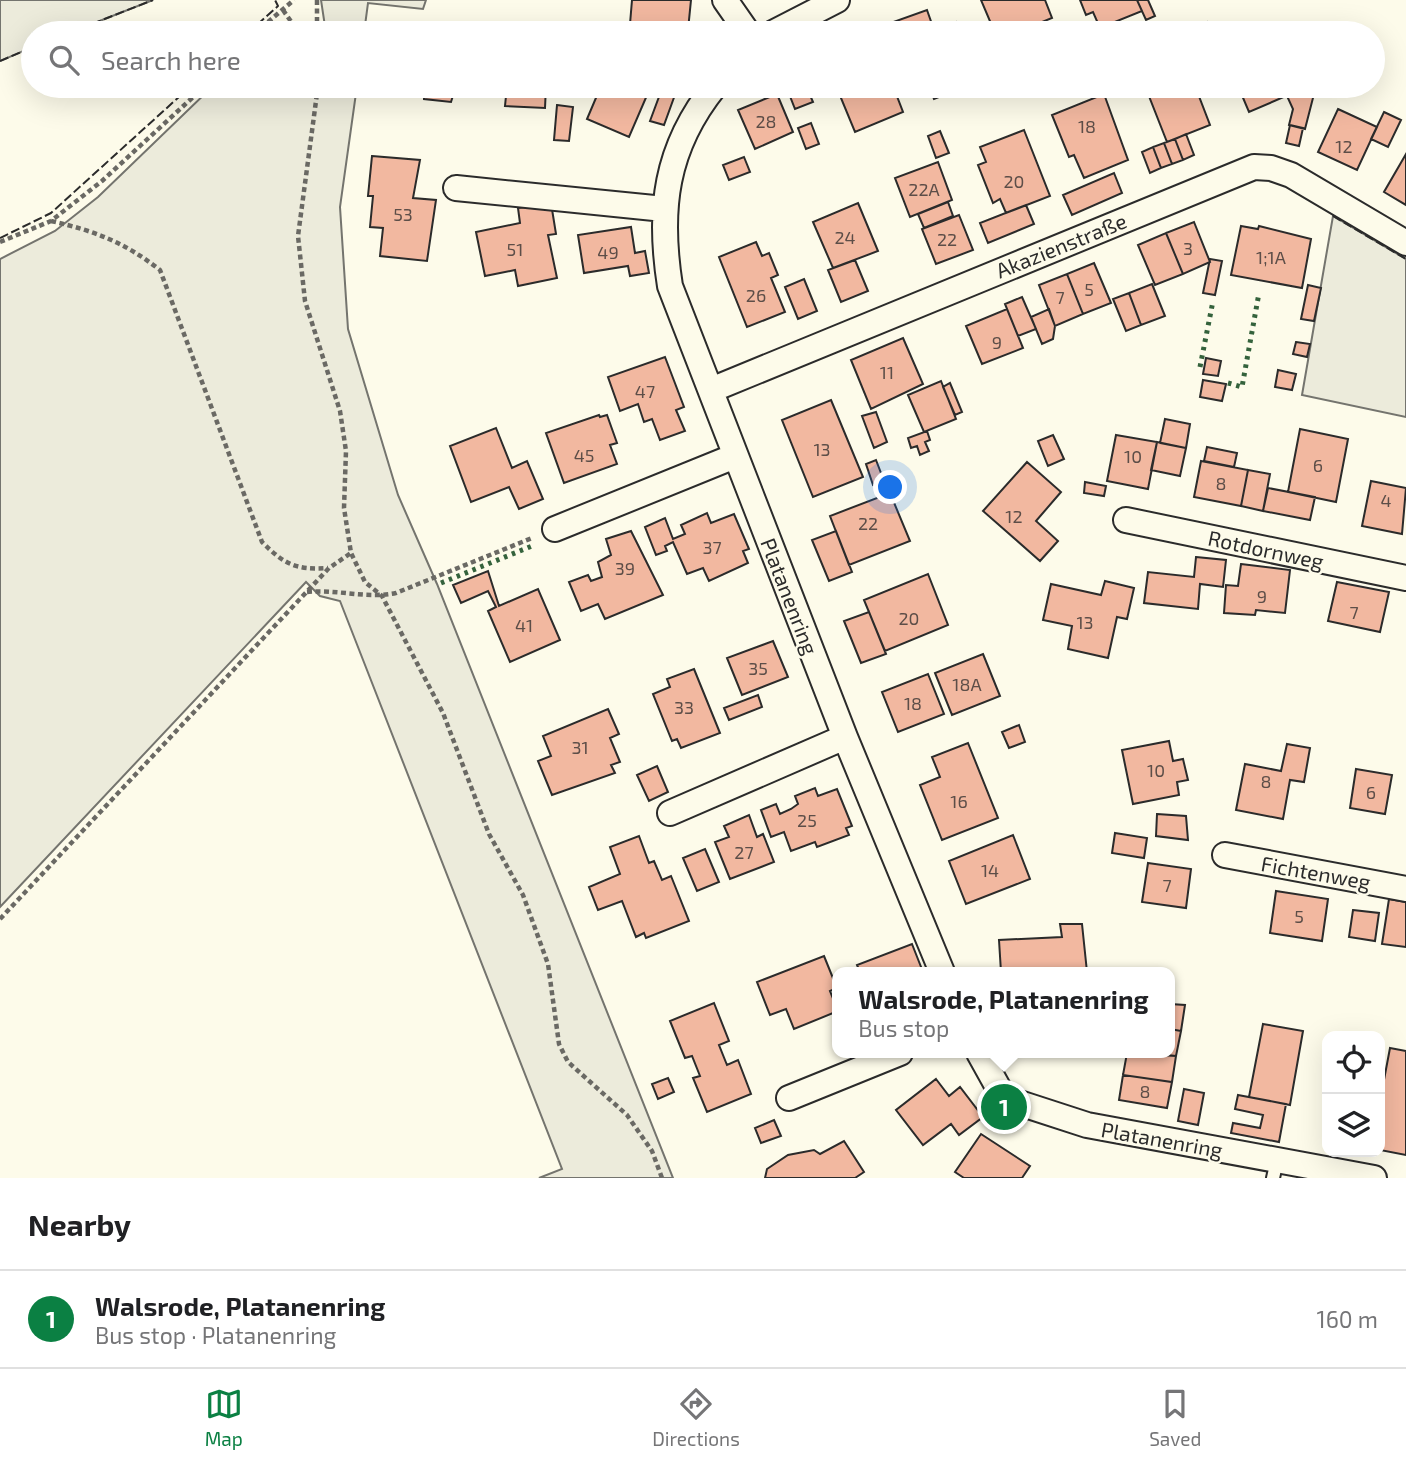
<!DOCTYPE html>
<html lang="en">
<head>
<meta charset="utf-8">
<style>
	body { margin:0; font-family:"Exo 2",sans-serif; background:#f6f6f6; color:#202124 }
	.controls { position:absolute; right:21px; bottom:21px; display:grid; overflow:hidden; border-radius:14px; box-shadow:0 7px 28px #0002 }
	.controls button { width:63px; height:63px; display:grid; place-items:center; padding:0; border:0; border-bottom:2px solid #e0e0e0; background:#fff; color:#202124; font:35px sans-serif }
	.you { position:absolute; left:891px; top:488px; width:24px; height:24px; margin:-18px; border:5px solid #fff; border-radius:50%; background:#1a73e8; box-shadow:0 0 0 10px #1a73e833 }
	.badge { display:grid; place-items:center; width:46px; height:46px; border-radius:50%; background:#0b8043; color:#fff; font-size:23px; font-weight:700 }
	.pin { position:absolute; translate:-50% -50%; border:4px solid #fff; box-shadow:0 2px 7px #0006 }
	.popup { position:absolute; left:832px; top:967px; width:343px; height:91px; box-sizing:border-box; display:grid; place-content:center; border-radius:14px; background:#fff; filter:drop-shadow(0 2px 5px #0005); font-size:23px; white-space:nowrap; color:#757577 }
	.popup b { font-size:26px; color:#202124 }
	.popup::after { content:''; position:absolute; left:50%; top:100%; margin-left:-14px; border:14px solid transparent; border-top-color:#fff }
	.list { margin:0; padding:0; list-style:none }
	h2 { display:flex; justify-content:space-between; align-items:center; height:91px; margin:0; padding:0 28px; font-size:30px }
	h2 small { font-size:23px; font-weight:400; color:#757577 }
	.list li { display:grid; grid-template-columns:46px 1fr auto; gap:21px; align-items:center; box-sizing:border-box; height:98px; padding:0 28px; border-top:2px solid #e0e0e0 }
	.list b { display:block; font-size:26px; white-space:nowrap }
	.list p { margin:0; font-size:23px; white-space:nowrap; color:#757577 }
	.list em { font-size:23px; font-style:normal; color:#757577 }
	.icon { flex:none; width:38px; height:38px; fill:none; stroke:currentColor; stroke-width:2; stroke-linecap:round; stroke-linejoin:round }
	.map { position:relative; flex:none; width:1406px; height:1178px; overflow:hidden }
	.search { position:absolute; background:#fff; box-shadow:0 7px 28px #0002; left:21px; right:21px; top:21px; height:77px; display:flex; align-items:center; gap:18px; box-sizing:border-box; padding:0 24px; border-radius:38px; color:#757577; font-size:26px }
	.sheet { height:189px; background:#fff }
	nav { display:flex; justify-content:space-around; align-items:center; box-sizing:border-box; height:98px; border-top:2px solid #e0e0e0; background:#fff; font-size:19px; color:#757577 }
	nav a { display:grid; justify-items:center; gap:4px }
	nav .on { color:#0b8043 }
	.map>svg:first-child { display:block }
	.green { fill:#ecebdb; stroke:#74746e; stroke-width:2 }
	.building { fill:#f2b8a0; stroke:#2b2b2b; stroke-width:2 }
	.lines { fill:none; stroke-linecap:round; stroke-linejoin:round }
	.service-casing { stroke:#2b2b2b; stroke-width:16 }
	.minor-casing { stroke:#2b2b2b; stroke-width:28 }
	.path { stroke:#6a6964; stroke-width:4.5; stroke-dasharray:5 3.5; stroke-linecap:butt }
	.service { stroke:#fdfbea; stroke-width:12 }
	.minor { stroke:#fdfbea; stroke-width:24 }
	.hedge { stroke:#34623c; stroke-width:5; stroke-dasharray:3.5 5; stroke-linecap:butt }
	.fence { stroke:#2b2b2b; stroke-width:2; stroke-dasharray:9 3.5; stroke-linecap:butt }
	.labels { text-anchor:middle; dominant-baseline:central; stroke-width:5; stroke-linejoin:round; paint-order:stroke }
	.number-label { font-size:18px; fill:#5d4e48 }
	.street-label { font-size:21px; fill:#2b2b2b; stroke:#fdfbea }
</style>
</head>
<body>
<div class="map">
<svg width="1406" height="1178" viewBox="0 0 1406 1178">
	<rect width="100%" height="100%" fill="#fdfbea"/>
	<path class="green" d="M0,0H153L69,33H33V47L0,61Z
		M426,0L423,9L368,3L364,33H326L321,0Z
		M213,86H357L340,207L348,329L398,495L437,584L673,1178H539L562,1169L340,601L320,596L306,582L0,907V259L55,231L98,197Z
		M1333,216L1406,259V417L1302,395Z"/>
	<path class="building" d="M632,0H691L688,30L630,24Z
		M981,0H1045L1052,18L1015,33H995Z
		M1080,0H1137L1142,11L1100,28L1093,12L1086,15Z
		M1137,0H1148L1155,16L1146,20Z
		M927,10L934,30L926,33H885L882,26Z
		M956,22L961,33H926L934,30Z
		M1207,22L1211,33H1191L1189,29Z
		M393,86H456L451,102L424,99V90Z
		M507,86H546L545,108L505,106Z
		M601,86H651L629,137L587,119Z
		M657,86L676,92L664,125L650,121L660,94L655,92Z
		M786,86H806L813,102L795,109Z
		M836,86H893L903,112L855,132Z
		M929,86H967L934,99Z
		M1145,86H1195L1210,125L1167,142Z
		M1238,86H1299L1300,90L1249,112Z
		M1300,90L1314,94L1305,129L1289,125L1293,109L1287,96Z
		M777,94L793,132L755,149L738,110Z
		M1104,94L1128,160L1084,178L1074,155L1069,157L1052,115Z
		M557,105L573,107L569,141L554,140Z
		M1338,109L1377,127L1357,170L1318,152Z
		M1384,112L1401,120L1388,147L1371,139Z
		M811,123L819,144L806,149L798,128Z
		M1290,125L1303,128L1299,146L1286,143Z
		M1024,130L1050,196L1006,213L1000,199L993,203L978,165L986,162L980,147Z
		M940,131L949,153L936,158L928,136Z
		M1186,134L1194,155L1183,160L1175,139Z
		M1175,139L1183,160L1172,164L1164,143Z
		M1164,143L1172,164L1161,168L1153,147Z
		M1153,147L1161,168L1150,173L1142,152Z
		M1406,154V205L1384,192Z
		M372,156L420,160L413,198L436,200L427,261L380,256L383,228L370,227L373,196H368Z
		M744,157L750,172L729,180L723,165Z
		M938,162L952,200L910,217L895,178Z
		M1114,173L1122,193L1072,215L1063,195Z
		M948,202L953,216L924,228L918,214Z
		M551,203L556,234L548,235L557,278L518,286L515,270L485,276L476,232L520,223L518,208Z
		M858,203L878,251L833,268L813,222Z
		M1026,205L1034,224L988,243L980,223Z
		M959,215L973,250L936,264L922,229Z
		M1194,222L1210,262L1183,274L1166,233Z
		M1241,226L1258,229L1259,226L1311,239L1302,288L1231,275Z
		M631,227L635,253L645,251L649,273L630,276L628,266L584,273L578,235Z
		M1166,233L1183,274L1155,285L1138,245Z
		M756,242L762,256L769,253L778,275L771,278L785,312L747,327L719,257Z
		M1210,259L1222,261L1215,295L1203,293Z
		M855,260L868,291L841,302L828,270Z
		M1094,263L1111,303L1083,314L1067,274Z
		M1067,274L1083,314L1055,326L1039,285Z
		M804,279L817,311L798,319L785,287Z
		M1152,284L1165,316L1141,325L1129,293Z
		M1308,285L1321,288L1314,321L1301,319Z
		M1129,293L1141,325L1126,331L1113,299Z
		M1022,297L1036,329L1018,336L1005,304Z
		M1007,309L1023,348L982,364L966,326Z
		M1049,309L1055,326L1053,339L1042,344L1031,317Z
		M903,338L923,384L871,409L851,360Z
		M1296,342L1310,344L1307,357L1293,354Z
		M665,357L684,407L676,410L685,431L660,440L652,419L644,422L638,404L620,411L608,377Z
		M1206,358L1221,361L1218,376L1203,374Z
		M1278,370L1296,374L1292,390L1275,387Z
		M1203,380L1226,384L1222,401L1200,397Z
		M941,381L956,419L924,432L908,395Z
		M950,383L962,412L955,415L943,387Z
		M831,400L863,477L813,497L782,420Z
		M876,412L887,442L874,448L862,416Z
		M599,415L600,417L607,415L617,443L610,445L617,464L564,483L546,433Z
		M1165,419L1190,424L1186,448L1160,443Z
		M496,428L512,468L527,461L543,499L519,509L509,487L471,502L450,446Z
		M1300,429L1348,439L1336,502L1288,492Z
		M927,431L930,440L925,442L929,451L920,455L917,446L911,448L908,438Z
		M1053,435L1064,459L1048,466L1038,441Z
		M1116,435L1157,442L1148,489L1107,481Z
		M1157,442L1186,448L1180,476L1151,470Z
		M1207,447L1237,453L1234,467L1204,461Z
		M876,460L884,481L873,485L866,464Z
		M1201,461L1248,470L1241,506L1194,497Z
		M1027,462L1061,492L1036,521L1058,541L1040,561L983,511Z
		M1248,470L1270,474L1263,511L1241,506Z
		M1371,481L1406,488L1402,534L1362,526Z
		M1085,482L1106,486L1104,496L1084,493Z
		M1268,488L1315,497L1310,520L1263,511Z
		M890,493L910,541L849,565L830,516Z
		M707,513L711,523L734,514L749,549L743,551L748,563L709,581L703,568L687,574L673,542L665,546L667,551L656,555L645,527L665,518L673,539L685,534L681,525Z
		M631,531L663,595L605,619L598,604L581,611L569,582L588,575L591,581L602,577L598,562L611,555L606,539Z
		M836,531L852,572L829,581L812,540Z
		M1196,557L1226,560L1223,587L1200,584L1198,609L1144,603L1148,572L1194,577Z
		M1241,564L1290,570L1285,613L1256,610L1255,615L1224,613L1226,585L1238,586Z
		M488,571L499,606L538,589L560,640L510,662L488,611L496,607L488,591L461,603L453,585Z
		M928,574L948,625L885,651L864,600Z
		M1105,581L1134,588L1127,619L1117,617L1108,658L1068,649L1072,626L1043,620L1051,584L1101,595Z
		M1337,582L1389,592L1380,632L1328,621Z
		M869,612L886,654L861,663L844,621Z
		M773,641L788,677L742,695L727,658Z
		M983,654L1000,696L952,715L935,673Z
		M694,669L720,733L681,748L677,739L672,741L653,694L670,687L667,679Z
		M928,674L944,714L898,732L882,692Z
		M758,695L762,707L729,720L724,708Z
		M608,709L619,734L610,738L620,762L611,765L615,773L552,795L538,761L551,756L543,736Z
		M1019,725L1025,742L1009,748L1002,732Z
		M1169,741L1173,761L1183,759L1188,780L1177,782L1179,795L1133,804L1122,750Z
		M968,743L998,818L942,840L920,785L940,777L932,757Z
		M1287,744L1310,748L1304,782L1290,780L1283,819L1236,810L1245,764L1281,771Z
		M657,766L668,792L649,801L637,775Z
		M1356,769L1392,775L1385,814L1350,808Z
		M815,788L818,796L837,789L852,826L846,828L849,835L817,847L815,842L791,851L784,832L771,837L761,810L776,804L780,814L791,809L798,804L795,796Z
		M1157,814L1186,816L1188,840L1156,836Z
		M749,815L757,837L763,834L774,862L730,879L715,842L729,837L724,826Z
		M1115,833L1147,838L1144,858L1112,853Z
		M1013,835L1030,879L966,904L949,861Z
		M639,836L649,863L654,861L662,880L671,876L689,921L646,938L644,933L636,937L622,901L598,910L589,887L620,874L610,847Z
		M705,849L719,882L697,891L683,858Z
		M1148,863L1191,869L1186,908L1142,902Z
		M1276,891L1328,899L1322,941L1270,933Z
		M1389,899L1406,902V947L1382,944Z
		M1353,910L1379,913L1375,941L1349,937Z
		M1060,924H1082L1087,972H1001L999,940L1062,937Z
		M912,944L923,972H860L857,965Z
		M824,956L837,988L830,991L838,1011L794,1029L786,1009L770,1015L757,982Z
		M714,1003L729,1041L719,1045L727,1065L738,1060L751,1094L707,1112L693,1078L700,1076L692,1056L685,1058L670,1021Z
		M1170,1004L1185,1005L1181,1031L1170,1029Z
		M1263,1024L1303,1031L1290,1105L1249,1097Z
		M1170,1029L1181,1031L1176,1056L1148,1053H1170Z
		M1390,1048L1406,1051V1155L1380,1150V1101Z
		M1127,1053L1176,1056L1172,1082L1123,1075Z
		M1123,1075L1172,1082L1167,1108L1119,1100Z
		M668,1078L674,1092L658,1099L652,1084Z
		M936,1079L949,1096L960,1087L983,1117L959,1135L951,1124L923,1145L896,1110Z
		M1184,1089L1204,1093L1198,1125L1178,1121Z
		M1238,1095L1286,1104L1279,1142L1231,1133L1233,1123L1260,1128L1263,1115L1235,1109Z
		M774,1120L781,1136L761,1143L755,1128Z
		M981,1134L1030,1166L1022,1178H964L955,1172Z
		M844,1141L864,1172L855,1178H765L767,1169L788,1155L814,1150L820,1154Z"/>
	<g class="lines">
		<g class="service-casing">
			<path id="service" d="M1273,1178L1277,1160"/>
		</g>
		<g class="minor-casing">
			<path id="minor" d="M725,0L748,33
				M773,33L837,0
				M715,86C665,148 658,210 670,286L845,737L942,972
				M456,188L664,209
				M711,390L1254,167L1271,168L1291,175L1406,243
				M1126,520L1406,578
				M555,529L735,456
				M670,813L845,737
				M1225,855L1406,889
				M979,1053L1004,1098L1087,1125L1374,1178
				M789,1098L900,1053"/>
		</g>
		<path class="path" d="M317,0V33
			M283,10L299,33
			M255,33L294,0
			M318,86L298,236L305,301L340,411L346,451L344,508L351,553L365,582L382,596L443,713L489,834L523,895L548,964L559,1044L568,1062L627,1115L652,1151L662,1178
			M51,221C95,231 124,242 160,270L262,542C285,565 296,570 328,568
			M0,242L51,221L102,181L205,86
			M307,592C337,589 366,599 396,593L532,538
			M0,919L329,568L351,553"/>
		<use href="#service" class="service"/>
		<use href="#minor" class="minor"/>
		<path class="hedge" d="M1200,367L1213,301
			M1228,383L1242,387L1259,293
			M441,583L532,546"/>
		<path class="fence" d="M69,33L153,0
			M248,33L278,6L275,0
			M0,61L33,47
			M1333,216L1406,259
			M0,238L51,213L191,86"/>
	</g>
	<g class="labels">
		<g class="number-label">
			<text x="766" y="121">28</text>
			<text x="1087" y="126">18</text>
			<text x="1344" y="146">12</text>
			<text x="1014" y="181">20</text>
			<text x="924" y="189">22A</text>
			<text x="403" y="214">53</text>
			<text x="845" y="237">24</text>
			<text x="947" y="239">22</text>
			<text x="1188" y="248">3</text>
			<text x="515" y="249">51</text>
			<text x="608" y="252">49</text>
			<text x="1271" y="257">1;1A</text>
			<text x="1089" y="289">5</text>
			<text x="756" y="295">26</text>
			<text x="1060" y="297">7</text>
			<text x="997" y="342">9</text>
			<text x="887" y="372">11</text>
			<text x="645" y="391">47</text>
			<text x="822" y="449">13</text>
			<text x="584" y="455">45</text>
			<text x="1133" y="456">10</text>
			<text x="1318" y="465">6</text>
			<text x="1221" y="483">8</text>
			<text x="1386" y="500">4</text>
			<text x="1014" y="516">12</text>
			<text x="868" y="523">22</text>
			<text x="712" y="547">37</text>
			<text x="625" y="568">39</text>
			<text x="1262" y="596">9</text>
			<text x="1354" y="612">7</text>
			<text x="909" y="618">20</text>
			<text x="1085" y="622">13</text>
			<text x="524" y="625">41</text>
			<text x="758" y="668">35</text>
			<text x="967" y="684">18A</text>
			<text x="913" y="703">18</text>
			<text x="684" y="707">33</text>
			<text x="580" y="747">31</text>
			<text x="1156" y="770">10</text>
			<text x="1266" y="781">8</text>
			<text x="1371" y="792">6</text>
			<text x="959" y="801">16</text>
			<text x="807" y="820">25</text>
			<text x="744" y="852">27</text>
			<text x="990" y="870">14</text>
			<text x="1167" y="885">7</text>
			<text x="1299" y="916">5</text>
			<text x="1145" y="1091">8</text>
		</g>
		<g class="street-label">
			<text transform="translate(1061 245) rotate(-22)">Akazienstraße</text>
			<text transform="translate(1266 549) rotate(12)">Rotdornweg</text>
			<text transform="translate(790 596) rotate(69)">Platanenring</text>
			<text transform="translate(1316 872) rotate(10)">Fichtenweg</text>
			<text transform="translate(1162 1139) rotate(10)">Platanenring</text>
		</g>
	</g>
</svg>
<div class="controls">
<button><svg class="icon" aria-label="locate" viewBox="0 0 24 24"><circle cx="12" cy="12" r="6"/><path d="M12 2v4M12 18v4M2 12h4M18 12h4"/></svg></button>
<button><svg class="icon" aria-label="layers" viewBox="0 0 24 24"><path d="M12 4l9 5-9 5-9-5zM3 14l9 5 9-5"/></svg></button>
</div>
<div class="you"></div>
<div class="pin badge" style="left:1004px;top:1107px">1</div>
<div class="popup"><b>Walsrode, Platanenring</b>Bus stop</div>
<div class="search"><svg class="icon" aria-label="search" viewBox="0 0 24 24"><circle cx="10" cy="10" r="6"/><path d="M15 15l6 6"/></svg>Search here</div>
</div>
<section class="sheet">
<h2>Nearby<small></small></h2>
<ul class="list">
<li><span class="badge">1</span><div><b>Walsrode, Platanenring</b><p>Bus stop · Platanenring</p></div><em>160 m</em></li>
</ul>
</section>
<nav>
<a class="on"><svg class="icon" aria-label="map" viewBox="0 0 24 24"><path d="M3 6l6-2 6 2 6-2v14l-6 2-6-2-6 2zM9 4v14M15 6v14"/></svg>Map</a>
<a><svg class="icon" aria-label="directions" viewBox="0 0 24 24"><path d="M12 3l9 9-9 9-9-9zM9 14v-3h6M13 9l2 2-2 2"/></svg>Directions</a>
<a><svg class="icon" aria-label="saved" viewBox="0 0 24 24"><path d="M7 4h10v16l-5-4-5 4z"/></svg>Saved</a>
</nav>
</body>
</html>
